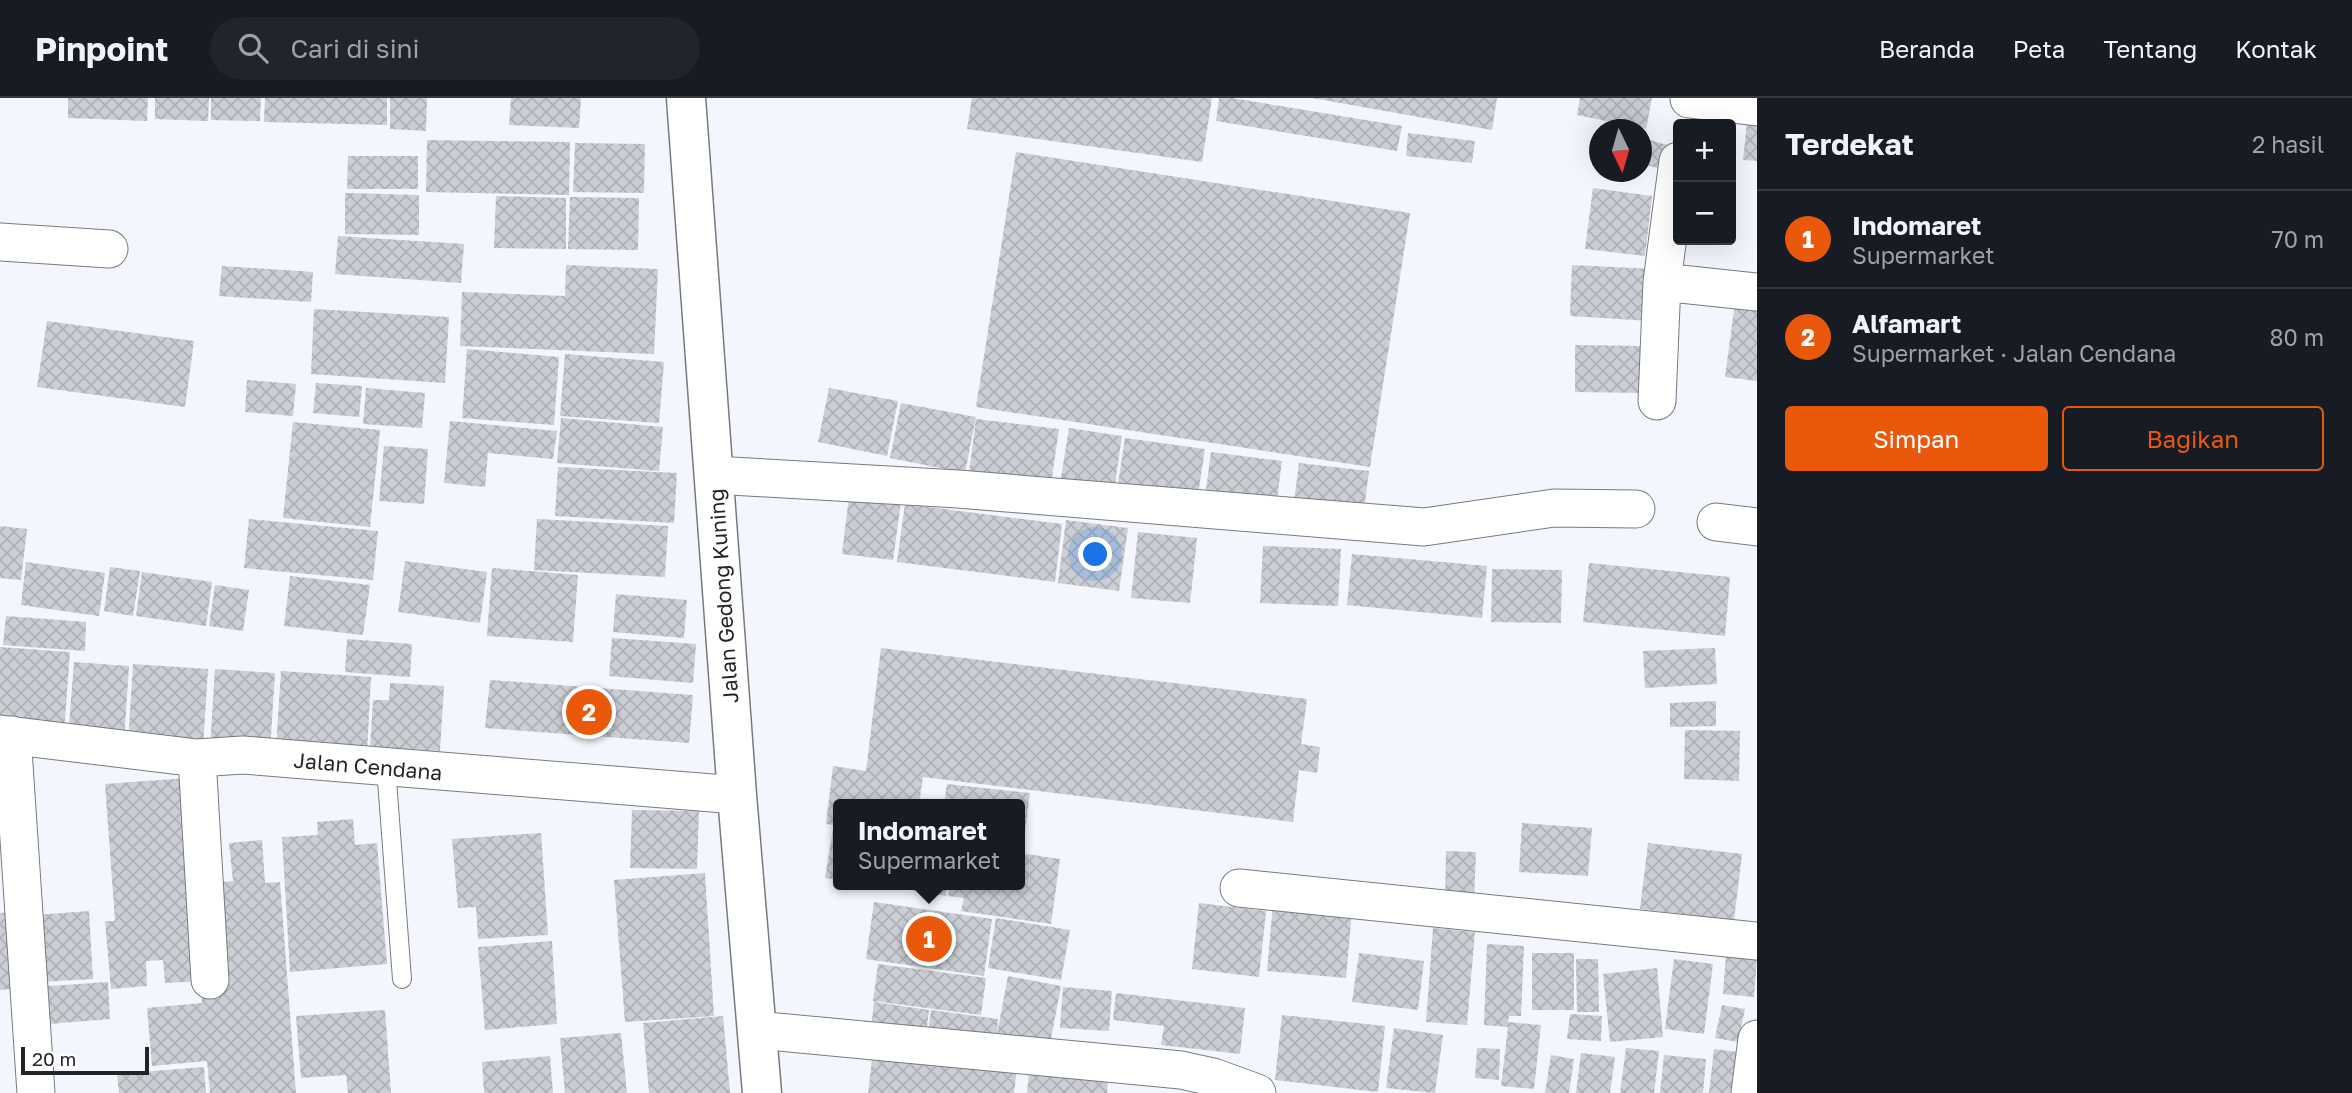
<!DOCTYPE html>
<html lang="id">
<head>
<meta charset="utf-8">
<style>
	body { margin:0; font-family:"Golos Text",sans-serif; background:#20242c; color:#f1f3f6 }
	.controls { position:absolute; right:21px; top:21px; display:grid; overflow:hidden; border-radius:7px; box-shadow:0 7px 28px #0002 }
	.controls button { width:63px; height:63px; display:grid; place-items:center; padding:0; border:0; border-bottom:2px solid #363941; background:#171b24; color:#f1f3f6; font:35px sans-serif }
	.compass { position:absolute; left:1589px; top:21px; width:63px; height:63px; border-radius:50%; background:#171b24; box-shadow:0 7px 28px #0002; rotate:175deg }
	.scale { position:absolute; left:21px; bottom:18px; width:128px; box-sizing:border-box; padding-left:7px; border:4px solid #232426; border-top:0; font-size:19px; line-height:24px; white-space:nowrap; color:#232426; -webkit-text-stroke:5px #fff; paint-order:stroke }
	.you { position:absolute; left:1096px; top:457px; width:24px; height:24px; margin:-18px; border:5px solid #fff; border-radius:50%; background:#1a73e8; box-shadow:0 0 0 10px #1a73e833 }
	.badge { display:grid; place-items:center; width:46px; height:46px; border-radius:50%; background:#ea580c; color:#fff; font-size:23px; font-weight:700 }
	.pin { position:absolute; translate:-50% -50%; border:4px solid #fff; box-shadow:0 2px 7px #0006 }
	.popup { position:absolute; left:833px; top:701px; width:192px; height:91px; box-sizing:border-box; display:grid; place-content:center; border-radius:7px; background:#171b24; filter:drop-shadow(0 2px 5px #0005); font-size:23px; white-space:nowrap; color:#9ea1a6 }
	.popup b { font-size:26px; color:#f1f3f6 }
	.popup::after { content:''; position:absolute; left:50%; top:100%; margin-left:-14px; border:14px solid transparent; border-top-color:#171b24 }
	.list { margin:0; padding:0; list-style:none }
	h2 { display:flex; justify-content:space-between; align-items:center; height:91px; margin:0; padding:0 28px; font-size:30px }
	h2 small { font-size:23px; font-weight:400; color:#9ea1a6 }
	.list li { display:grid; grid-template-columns:46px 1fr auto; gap:21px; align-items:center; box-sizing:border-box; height:98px; padding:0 28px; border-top:2px solid #363941 }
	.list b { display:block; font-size:26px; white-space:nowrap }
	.list p { margin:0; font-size:23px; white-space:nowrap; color:#9ea1a6 }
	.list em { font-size:23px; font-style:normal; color:#9ea1a6 }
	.actions { display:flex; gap:14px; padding:21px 28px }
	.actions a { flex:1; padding:16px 0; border:2px solid #ea580c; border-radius:7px; text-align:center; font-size:24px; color:#ea580c }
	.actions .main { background:#ea580c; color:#fff }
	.icon { flex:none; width:38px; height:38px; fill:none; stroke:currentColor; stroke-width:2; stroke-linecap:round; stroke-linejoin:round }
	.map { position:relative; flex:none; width:1757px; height:995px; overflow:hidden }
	header { display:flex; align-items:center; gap:42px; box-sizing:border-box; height:98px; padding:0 35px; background:#171b24; border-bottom:2px solid #363941 }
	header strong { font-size:33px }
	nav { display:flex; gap:38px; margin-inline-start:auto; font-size:24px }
	.search { width:490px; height:63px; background:#20242c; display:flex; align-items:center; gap:18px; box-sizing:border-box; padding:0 24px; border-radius:38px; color:#9ea1a6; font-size:26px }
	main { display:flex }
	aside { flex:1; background:#171b24 }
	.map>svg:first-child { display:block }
	.building { fill:url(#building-cross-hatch) }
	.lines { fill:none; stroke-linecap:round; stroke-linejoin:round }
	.service-casing { stroke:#777a7f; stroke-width:20 }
	.minor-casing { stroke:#777a7f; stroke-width:39 }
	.primary-casing { stroke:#777a7f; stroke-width:41 }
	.service { stroke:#fff; stroke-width:18 }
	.minor { stroke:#fff; stroke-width:37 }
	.primary { stroke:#fff; stroke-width:38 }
	.labels { text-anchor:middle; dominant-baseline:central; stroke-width:7; stroke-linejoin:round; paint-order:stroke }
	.street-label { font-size:21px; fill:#232426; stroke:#fff }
</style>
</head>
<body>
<header>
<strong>Pinpoint</strong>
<div class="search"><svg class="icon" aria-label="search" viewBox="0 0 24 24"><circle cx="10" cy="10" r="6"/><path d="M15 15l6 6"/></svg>Cari di sini</div>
<nav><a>Beranda</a><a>Peta</a><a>Tentang</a><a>Kontak</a></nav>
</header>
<main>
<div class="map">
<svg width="1757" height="995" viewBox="0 0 1757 995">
	<defs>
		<pattern id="building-cross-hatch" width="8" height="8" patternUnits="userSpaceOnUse" patternTransform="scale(1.75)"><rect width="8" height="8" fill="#cbced4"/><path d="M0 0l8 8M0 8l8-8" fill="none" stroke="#aeb1b6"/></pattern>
	</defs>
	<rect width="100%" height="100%" fill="#f3f6fc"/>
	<path class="building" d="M68,0H148L147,23L68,20Z
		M155,0H209L208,23L155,21Z
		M211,0H261L260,23L211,22Z
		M265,0H387V27L264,24Z
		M390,0H427L426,33L390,31Z
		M511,0H581L579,30L509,27Z
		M972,0H1212L1202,64L967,31Z
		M1219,0H1232L1402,28L1397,53L1216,23Z
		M1312,0H1497L1492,32Z
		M1580,0H1652L1646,31L1577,17Z
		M1747,24L1757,25V63L1743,62Z
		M1408,35L1475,43L1472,65L1406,58Z
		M1642,40L1671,48L1665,72L1642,66Z
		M427,42L570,44L569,97L426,94Z
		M575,45L645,46L644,95L573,94Z
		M1016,54L1410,115L1370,369L976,309Z
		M348,58H418V91H347Z
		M1593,90L1652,98L1645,158L1585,151Z
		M345,95L419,97V137L345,136Z
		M496,98L566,100V151L494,150Z
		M570,99L639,100L638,152L568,151Z
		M338,138L464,146L461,185L335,176Z
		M566,167L658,171L654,256L460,248L462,194L565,198Z
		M1572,167L1654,171L1651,223L1570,218Z
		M222,168L313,174L311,204L219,198Z
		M1757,197V283L1725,279L1735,205Z
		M314,211L449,219L445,285L311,276Z
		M47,223L194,243L185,309L37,289Z
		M1575,247L1642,248L1641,295L1575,294Z
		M467,251L559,259L554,327L462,320Z
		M565,256L664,264L659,325L560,318Z
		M247,282L296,286L293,318L245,314Z
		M316,285L362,288L359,319L313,315Z
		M366,290L425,295L422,330L363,326Z
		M829,290L898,303L887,358L818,344Z
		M901,305L976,319L965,375L890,360Z
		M561,320L663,329L659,373L557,365Z
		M976,321L1059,331L1051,386L969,375Z
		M450,323L557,333L553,361L488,355L485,389L444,385Z
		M293,324L380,332L370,429L283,420Z
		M1069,330L1122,338L1114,393L1060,385Z
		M1125,340L1205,351L1197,403L1117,392Z
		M384,348L428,351L424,406L379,403Z
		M1211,354L1282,363L1276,409L1205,399Z
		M1299,365L1369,373L1364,412L1294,404Z
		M558,369L677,375L674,425L555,418Z
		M849,398L901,404L893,462L842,456Z
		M905,406L1062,426L1055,484L897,464Z
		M249,421L378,433L373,482L244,470Z
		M537,421L668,428L665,479L534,472Z
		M1066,422L1128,430L1119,493L1058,485Z
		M0,428L27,431L21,482L0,480Z
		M1138,434L1197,440L1190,505L1131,500Z
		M1263,448L1341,451L1338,508L1260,505Z
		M1352,456L1487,468L1482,520L1347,507Z
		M405,463L487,474L480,525L398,514Z
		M26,464L105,475L99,518L21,507Z
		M1589,465L1730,479L1725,538L1583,524Z
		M110,469L140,473L133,518L104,513Z
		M492,470L578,477L573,544L487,538Z
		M1492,471L1562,472L1561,525L1491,524Z
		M142,474L212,484L206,528L136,518Z
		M290,478L370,487L363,537L284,528Z
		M215,487L249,492L243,533L209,528Z
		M616,496L687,502L684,540L613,534Z
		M6,518L86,524L85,553L3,547Z
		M612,540L696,546L693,585L609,578Z
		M347,541L412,546L410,579L345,574Z
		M0,549L70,554L64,635L0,631Z
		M881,550L1307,601L1301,646L1320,649L1317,675L1299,672L1293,724L923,679L919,706H838V728L826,726L833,668L866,673Z
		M1715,550L1717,586L1645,590L1643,553Z
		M74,564L129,568L124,644L68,639Z
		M133,566L208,571L203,650L128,645Z
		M215,571L275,575L270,653L210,650Z
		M281,573L371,579L367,655L276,650Z
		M490,582L693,597L689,645L485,630Z
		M390,585L444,588L440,653L370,649L373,602H389Z
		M1716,603V628L1670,629V605Z
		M1685,632L1740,633L1739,683L1684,681Z
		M188,680L203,883L165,885L163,862L146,863L147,888L111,891L105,823H115L105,686Z
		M947,686L1030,695L1024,742L1020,741V706H944Z
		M632,712L699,713L697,771L630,770Z
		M353,721L355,747L377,745L387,866L290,874L282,739L318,737L317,724Z
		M1522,725L1592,730L1588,778L1519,774Z
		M833,731L838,732V782L825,780Z
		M541,735L548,837L478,841L476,809L458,810L452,741Z
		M262,742L265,785L280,784L296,995H210L207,963L152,968L147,910L202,905L201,891L209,785L233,783L229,745Z
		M1648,745L1742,756L1734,822L1640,811Z
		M1446,753L1476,754L1474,801L1445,800Z
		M1020,755L1060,761L1051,826L961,813L964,800L948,798L950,787H1020Z
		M705,775L714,918L625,924L614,782Z
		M883,787H947L946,798Z
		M874,804L992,821L984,878L866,861Z
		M1199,805L1266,813L1259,879L1192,871Z
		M1273,806L1352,813L1346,880L1267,873Z
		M89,813L93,881L40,884L36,817Z
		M14,814L20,890L0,892V815Z
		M996,820L1070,832L1061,882L988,870Z
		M1433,830L1475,834L1467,927L1426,924Z
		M552,843L557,926L485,932L478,849Z
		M1487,846L1524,848L1521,918H1509L1508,924L1541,927L1534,991L1501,988L1508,929L1484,927Z
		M1359,855L1424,863L1418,912L1352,904Z
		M1532,855H1574V912H1532Z
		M1726,856L1757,859L1754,899L1723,896Z
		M1576,861H1598L1599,914H1577Z
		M1674,861L1713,866L1704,936L1665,931Z
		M878,866L986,880L981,917L873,903Z
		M1657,870L1663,939L1610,944L1603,876Z
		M1008,878L1061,888L1049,951L928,934L931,912L998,921L997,936Z
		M108,884L110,921L37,927L34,889Z
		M1063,889L1112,893L1109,933L1060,930Z
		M1116,895L1245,910L1240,956L1161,947L1164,928L1113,922Z
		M874,904L929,912L926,937L871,930Z
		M1722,907L1745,911L1738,944L1715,940Z
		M385,912L391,995H348L346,977L301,980L296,918Z
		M1570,916L1602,918L1601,943L1567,941Z
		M1282,917L1385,928L1378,994L1275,982Z
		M723,918L730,995H649L643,925Z
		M1394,930L1443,937L1435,995L1386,990Z
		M621,935L627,995H565L560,940Z
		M1477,950L1500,951L1499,982L1475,980Z
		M1626,950L1659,953L1654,995H1620Z
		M1714,951L1739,954L1734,995H1709Z
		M873,953L1017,971L1014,995H868Z
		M1581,955L1615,959L1610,995H1576Z
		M1551,957L1574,961L1569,995H1545Z
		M1664,957L1706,961L1703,995H1660Z
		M550,958L553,995H484L482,964Z
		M204,969L206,995H119L117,976Z
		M1029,973L1108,982L1107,995H1027Z"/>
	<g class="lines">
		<g class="service-casing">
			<path id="service" d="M386,669L402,881"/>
		</g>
		<g class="minor-casing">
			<path id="minor" d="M1689,1L1757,9
				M0,144L109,151
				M1662,184L1757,194
				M1657,303L1662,184L1678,63
				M714,377L958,391L1424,429L1554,410L1636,411
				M1716,424L1757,429
				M0,636L197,660L243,657L737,697
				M12,637L36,995
				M197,660L210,882
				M1239,790L1757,843
				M757,932L1181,972L1213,979L1257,995
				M1750,995L1757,941"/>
		</g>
		<g class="primary-casing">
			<path id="primary" d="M686,0L737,697L762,995"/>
		</g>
		<use href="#service" class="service"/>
		<use href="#minor" class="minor"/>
		<use href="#primary" class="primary"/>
	</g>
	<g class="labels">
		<g class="street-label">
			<text transform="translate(723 498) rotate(-94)">Jalan Gedong Kuning</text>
			<text transform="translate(368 668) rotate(5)">Jalan Cendana</text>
		</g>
	</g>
</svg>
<div class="controls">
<button>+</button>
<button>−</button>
</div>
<svg class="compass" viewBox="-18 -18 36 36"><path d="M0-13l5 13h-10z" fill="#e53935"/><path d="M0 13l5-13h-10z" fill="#9ea1a6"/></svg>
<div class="scale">20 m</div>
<div class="you"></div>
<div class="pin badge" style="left:929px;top:841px">1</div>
<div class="popup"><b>Indomaret</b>Supermarket</div>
<div class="pin badge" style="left:589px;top:614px">2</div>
</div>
<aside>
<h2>Terdekat<small>2 hasil</small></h2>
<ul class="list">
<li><span class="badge">1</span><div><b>Indomaret</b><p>Supermarket</p></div><em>70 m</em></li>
<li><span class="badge">2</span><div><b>Alfamart</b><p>Supermarket · Jalan Cendana</p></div><em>80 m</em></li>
</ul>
<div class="actions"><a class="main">Simpan</a><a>Bagikan</a></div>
</aside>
</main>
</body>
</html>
